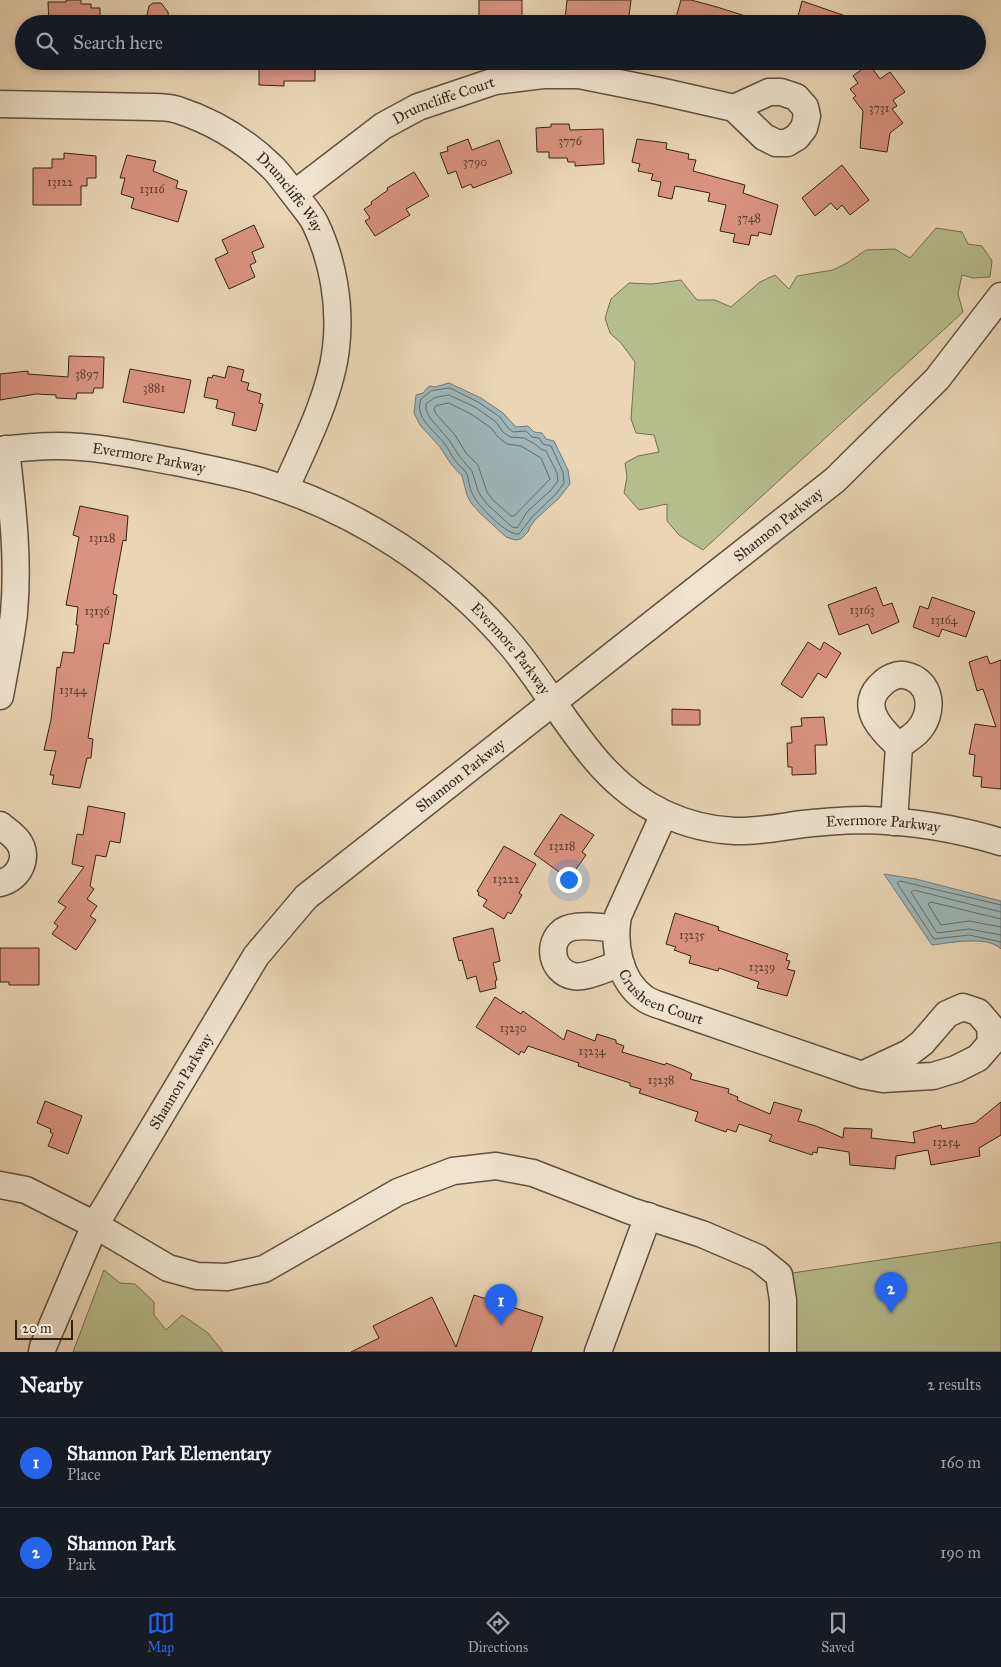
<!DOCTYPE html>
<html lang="en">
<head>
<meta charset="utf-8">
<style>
	body { margin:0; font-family:"IM FELL Great Primer",serif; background:#242831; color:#f1f3f6 }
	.scale { position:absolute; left:15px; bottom:12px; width:58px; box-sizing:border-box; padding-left:5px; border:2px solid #342218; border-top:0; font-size:14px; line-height:18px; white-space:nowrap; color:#342218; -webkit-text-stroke:4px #f1e4cf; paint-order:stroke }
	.you { position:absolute; left:568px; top:879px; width:18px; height:18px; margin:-12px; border:4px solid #fff; border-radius:50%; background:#1a73e8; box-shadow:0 0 0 8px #1a73e833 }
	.badge { display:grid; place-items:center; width:32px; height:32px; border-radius:50%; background:#2563eb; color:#fff; font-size:16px; font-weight:700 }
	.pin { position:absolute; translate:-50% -41px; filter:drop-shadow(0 1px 2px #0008) }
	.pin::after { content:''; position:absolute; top:26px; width:18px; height:15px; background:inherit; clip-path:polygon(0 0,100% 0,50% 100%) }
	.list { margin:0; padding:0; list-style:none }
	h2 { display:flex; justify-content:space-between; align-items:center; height:65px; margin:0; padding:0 20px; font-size:21px }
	h2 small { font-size:16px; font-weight:400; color:#9ea1a6 }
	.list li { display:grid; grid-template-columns:32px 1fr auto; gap:15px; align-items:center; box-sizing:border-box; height:90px; padding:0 20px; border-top:1px solid #363941 }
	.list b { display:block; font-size:19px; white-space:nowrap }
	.list p { margin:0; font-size:16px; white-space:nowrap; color:#9ea1a6 }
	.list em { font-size:16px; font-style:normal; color:#9ea1a6 }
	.icon { flex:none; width:28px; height:28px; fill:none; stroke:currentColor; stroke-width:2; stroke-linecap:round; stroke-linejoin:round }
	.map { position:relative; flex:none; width:1001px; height:1352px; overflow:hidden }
	.search { position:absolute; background:#171b24; box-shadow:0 2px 8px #0003; left:15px; right:15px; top:15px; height:55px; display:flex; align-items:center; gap:12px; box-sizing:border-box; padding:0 18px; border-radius:28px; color:#9ea1a6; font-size:19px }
	.sheet { height:245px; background:#171b24 }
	nav { display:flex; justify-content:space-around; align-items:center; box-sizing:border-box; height:70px; border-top:1px solid #363941; background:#171b24; font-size:14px; color:#9ea1a6 }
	nav a { display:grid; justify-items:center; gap:2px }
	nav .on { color:#2563eb }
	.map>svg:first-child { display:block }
	.green { fill:#b6bd8d; stroke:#757052 }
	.water { fill:#9db6b9; stroke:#737b79 }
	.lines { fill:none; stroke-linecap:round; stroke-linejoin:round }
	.shore { stroke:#686c68; stroke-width:1 }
	.building { fill:#d99380; stroke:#342218 }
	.minor-casing { stroke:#624f3f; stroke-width:29 }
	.minor { stroke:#f1e4cf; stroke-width:26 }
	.labels { text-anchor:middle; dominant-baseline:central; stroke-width:4.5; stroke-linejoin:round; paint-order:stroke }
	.number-label { font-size:12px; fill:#5d3e32 }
	.street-label { font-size:15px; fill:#342218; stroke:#f1e4cf }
</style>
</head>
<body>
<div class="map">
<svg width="1001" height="1352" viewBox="0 0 1001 1352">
	<rect width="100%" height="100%" fill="#ead5b5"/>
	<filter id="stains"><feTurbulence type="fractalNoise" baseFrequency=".004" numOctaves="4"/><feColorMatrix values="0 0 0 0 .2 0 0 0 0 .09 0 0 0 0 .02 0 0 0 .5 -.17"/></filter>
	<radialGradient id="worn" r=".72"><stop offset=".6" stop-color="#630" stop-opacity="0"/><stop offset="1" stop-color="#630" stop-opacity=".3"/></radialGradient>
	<path class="green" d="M936,228L962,232L968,244L982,246L992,261L990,277L973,278L962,275L958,294L963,312L703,550L679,535L667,521V504L639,510L624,493L627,477L625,463L638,456L659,452L654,435L636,433L631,419L635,362L621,343L610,333L605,318L611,299L629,283L652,284L681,280L697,300H715L731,307L760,282L775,275L789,289L797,276L833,270L847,263L866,250L895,249L910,258Z
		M1001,1242V1352H782L779,1275Z
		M104,1270L120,1283L135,1284L154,1302V1315L166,1330L182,1315L208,1333L223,1352H73Z"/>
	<path class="water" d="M449,383L481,398L503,413L516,427L528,426L534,432L542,433L546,439L554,441L568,470L570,484L559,498L535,520L530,527L528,532L521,539L515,540L506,537L480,513L471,503L467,495L462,476L451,464L440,447L420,425L414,413L416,395L423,393L429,386L435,387Z
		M884,874L916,879L1001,901V949C988,935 949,943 932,945Z"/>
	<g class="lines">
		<path class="shore" d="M450,388L478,402L500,417L508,428L513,432L526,431L532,437L539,438L543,444L551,446L563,472L564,483L556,494L532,517L519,534C507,536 476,504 472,493C469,487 469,480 467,474C465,470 460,466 457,463C452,457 449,449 444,443C434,430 414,418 421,399L431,391Z
			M449,395L475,407L496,422L503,432L510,437L524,438L535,444L541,449L546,451L557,473L558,481L551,490L527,512L517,528L512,527L488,505L481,496L478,491L472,471L460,457L449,440L430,418L426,410V404L434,398Z
			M449,403L471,414L491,428L498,437L507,444L521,446L541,458L550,479L514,516H511L493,500L487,492L478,465L466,453L455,435L436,414L434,409L436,406Z
			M1001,905L900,881L897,883L934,939L969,935L1001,942
			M1001,912L914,890L911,892L937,933L969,929L1001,935
			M1001,919L931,902L928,904L941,925L969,921L1001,927"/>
	</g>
	<path class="building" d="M66,0H81V4H91V8H100V24H49L48,2H66Z
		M479,0H522V18H502V24H479Z
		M567,0H631L628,24H604L565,19Z
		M681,0H691L717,7L758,20V24H674Z
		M802,1L860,21V24H796Z
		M153,3H161L168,12L169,24H145L149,6Z
		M259,61H315V81H284V86L259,85Z
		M869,64L880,79L890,72L905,92L893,100L897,106L892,109L903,123L890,133L887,152L860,148L863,111L853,98L856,96L850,89L858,83L853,76Z
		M551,124H569L570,130L603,129L604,164L575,166V162H568L567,158H549V152H537L536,128L551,127Z
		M468,139L472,150L499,140L512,173L473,188L471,184L462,188L456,171L448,174L440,153L448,151L447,147Z
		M637,139L667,143L666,149L689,154L688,159L696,160L693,171L745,185L743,193L778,205L771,235L759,232L758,236L751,235L749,245L733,242L735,234L720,231L726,205L708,201L710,193L675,186L672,199L658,196L661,182L651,180L653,174L638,171L640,164L632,162Z
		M64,153L96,156V178H87V186H81V205H33V168H52V159H64Z
		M127,155L156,161L153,171L178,181L176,188L187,191L178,222L131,208L134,198L121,194L125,178H120Z
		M842,165L869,200L850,215L842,205L837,210L831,203L815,216L802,198Z
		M414,172L429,196L406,209L410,215L375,236L365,221L370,218L364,209L372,204L371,202L388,190L387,188Z
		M254,225L264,247L252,252L256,262L250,265L255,277L229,289L215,259L228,253L222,240Z
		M69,356L104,357L103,388H94L93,393H77L76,399L56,398V395L36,394L0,400V374L28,371V374L68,377Z
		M228,366L244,370L241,381L249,383L247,390L261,394L259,403L263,404L256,431L232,425L235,413L216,408L218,400L204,397L208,377L212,378L213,375L225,378Z
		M130,369L191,380L184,413L123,402Z
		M80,506L128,516L126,541L123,540L113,594L117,595L109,644L104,643L88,738L93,739L91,758H87L80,788L52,784L54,775H50L56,751L44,750L51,720L57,667L60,668L63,652L74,653L78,625H76L78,607L66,605L79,537L73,535Z
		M876,587L883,606L892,603L899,622L872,634L868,624L839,635L828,605Z
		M932,597L975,612L966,637L942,629L939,637L913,627L920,606L928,609Z
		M808,642L820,650L824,642L841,653L826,678L818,673L802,698L781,684Z
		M987,656L990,664L1001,660V789L981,787L982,777L973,776L975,755L969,754L975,724L996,727L983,689L977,691L969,662Z
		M672,709L700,710V725H672Z
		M824,717L827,745H815L816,774L792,775V767H788L787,743H792L791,727L802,726L801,718Z
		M88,806L125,813L120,843L110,841L106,857L96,855L90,886L94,889L87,899L97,906L90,916L96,920L76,950L52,934L58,926L54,923L66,907L58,902L84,867L72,864L77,834L83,835Z
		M561,814L594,835L582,852L586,855L569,879L534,854Z
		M504,846L536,864L519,893L522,895L511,914L508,912L504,919L483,906L487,900L478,895L479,892L477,891Z
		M675,913L719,927L718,930L788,954L786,960L790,961L787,969L795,971L787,996L757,988L759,982L719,968L718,971L689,963L691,956L674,950L676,947L666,944Z
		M493,928L500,961L493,963L497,980L495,981L496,988L480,992L476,976L467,979L462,960L459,961L453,938Z
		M0,948H39V985H9V982H0Z
		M495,997L521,1014L523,1011L564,1040L567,1030L595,1041L597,1034L616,1040V1043L624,1046L622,1052L665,1065L666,1063L684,1070L692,1074L690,1079L729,1089L728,1093L738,1097L737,1100L770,1114L774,1102L802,1110L798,1121L816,1126L843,1138L844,1128L872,1129L871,1138L915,1143L913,1132L941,1125L942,1129L975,1123L1001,1102V1135L979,1148L980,1156L931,1165L928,1150L896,1156L895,1169L850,1165L849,1152L818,1147L817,1153L813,1152L812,1155L769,1141L772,1135L739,1124L736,1132L727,1129L726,1132L695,1121L698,1112L639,1093L641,1089L630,1086V1083L578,1066L579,1063L528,1046L524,1053L521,1051L519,1055L476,1027Z
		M45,1101L82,1116L68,1154L48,1146L53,1134L50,1132L51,1129L37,1123Z
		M474,1295L543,1317L531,1352H351L379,1338L373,1326L432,1297L456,1347Z"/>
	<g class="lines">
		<g class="minor-casing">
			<g id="minor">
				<path id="s1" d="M0,104L152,107C160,107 170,107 178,110C212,121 245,141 271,166C280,174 287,186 295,195C301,204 310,213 315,223C333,260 341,306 336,348C331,394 304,447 285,489"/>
				<path id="s2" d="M294,194L383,126L418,107L495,81L543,75H579L659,91L734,108L764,137L776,143H787L797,137L804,128L807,116L805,107L796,97L781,92H769L734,108"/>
				<path id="s3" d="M0,450C19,448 38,446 57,446C97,446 137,455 176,462C204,468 232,473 260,481C356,510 446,568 511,645C560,703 591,779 663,813C684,823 711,830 735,831C757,832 780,827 803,824C823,822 845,820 866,820C911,821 958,829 1001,842"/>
				<path d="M0,696C5,668 11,640 14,613C19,558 12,503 6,449"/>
				<path id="s4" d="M664,814L618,916C613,944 619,980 644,998C649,1002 656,1004 662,1006L862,1075L883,1079L933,1076L956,1069L978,1058L991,1043L990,1026L978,1012L963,1007L947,1014L922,1043L909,1053L862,1075"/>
				<path d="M894,822L899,746C905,741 912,737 917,732C935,714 933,680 904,675C897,674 888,678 883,683C857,705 880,729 899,746"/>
				<path d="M0,825C6,830 13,834 18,841C30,857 19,879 0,883"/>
				<path d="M616,929C602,927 574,923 563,931C546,944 552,972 573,976C585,979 608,967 621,964"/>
				<path d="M0,1185L26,1190L95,1225L168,1268L197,1276L227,1277L264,1269L398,1192L453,1171L496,1166L533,1173L631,1211L702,1234L758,1258L779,1275L783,1300V1352"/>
				<path id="s5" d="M42,1352L43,1347L95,1225L256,956L306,897L835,480L937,379L1001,296"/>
				<path d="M598,1352L648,1216"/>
			</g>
		</g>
		<use href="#minor" class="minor"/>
	</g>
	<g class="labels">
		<g class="number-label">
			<text x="879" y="108">3731</text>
			<text x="570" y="141">3776</text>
			<text x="475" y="162">3790</text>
			<text x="60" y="182">13122</text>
			<text x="152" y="189">13116</text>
			<text x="749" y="218">3748</text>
			<text x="87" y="374">3897</text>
			<text x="154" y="388">3881</text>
			<text x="102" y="538">13128</text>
			<text x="862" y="610">13163</text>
			<text x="97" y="611">13136</text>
			<text x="944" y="620">13164</text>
			<text x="73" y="690">13144</text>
			<text x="562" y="846">13218</text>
			<text x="506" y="879">13222</text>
			<text x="692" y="935">13235</text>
			<text x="762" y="967">13239</text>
			<text x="513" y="1028">13230</text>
			<text x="592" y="1051">13234</text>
			<text x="661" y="1080">13238</text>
			<text x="946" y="1142">13254</text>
		</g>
		<g class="street-label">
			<text stroke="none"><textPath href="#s2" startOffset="178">Drumcliffe Court</textPath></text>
			<text stroke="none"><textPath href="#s1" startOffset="320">Drumcliffe Way</textPath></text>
			<text stroke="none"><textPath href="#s3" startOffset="150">Evermore Parkway</textPath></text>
			<text stroke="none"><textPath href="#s5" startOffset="1130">Shannon Parkway</textPath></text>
			<text stroke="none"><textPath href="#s3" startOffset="570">Evermore Parkway</textPath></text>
			<text stroke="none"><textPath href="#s5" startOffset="725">Shannon Parkway</textPath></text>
			<text stroke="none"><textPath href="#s3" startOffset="1020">Evermore Parkway</textPath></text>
			<text stroke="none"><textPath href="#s4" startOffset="216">Crusheen Court</textPath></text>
			<text stroke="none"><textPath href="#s5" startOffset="305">Shannon Parkway</textPath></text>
		</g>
	</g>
	<rect width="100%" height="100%" filter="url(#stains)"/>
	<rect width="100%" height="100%" fill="url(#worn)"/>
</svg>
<div class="scale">20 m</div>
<div class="you"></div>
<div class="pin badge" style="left:501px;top:1325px">1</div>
<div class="pin badge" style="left:891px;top:1313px">2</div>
<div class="search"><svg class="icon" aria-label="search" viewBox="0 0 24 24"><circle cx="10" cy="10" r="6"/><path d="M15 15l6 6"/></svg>Search here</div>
</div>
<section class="sheet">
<h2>Nearby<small>2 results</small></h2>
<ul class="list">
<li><span class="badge">1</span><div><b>Shannon Park Elementary</b><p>Place</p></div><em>160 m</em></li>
<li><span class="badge">2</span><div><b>Shannon Park</b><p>Park</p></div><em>190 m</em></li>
</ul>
</section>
<nav>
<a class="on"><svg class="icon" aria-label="map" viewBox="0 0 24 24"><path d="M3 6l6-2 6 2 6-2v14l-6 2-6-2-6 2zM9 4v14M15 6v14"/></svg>Map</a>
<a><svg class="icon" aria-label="directions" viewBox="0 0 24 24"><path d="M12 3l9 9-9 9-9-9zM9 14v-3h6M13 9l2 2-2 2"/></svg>Directions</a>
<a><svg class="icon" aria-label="saved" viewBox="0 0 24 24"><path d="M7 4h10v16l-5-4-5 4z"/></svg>Saved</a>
</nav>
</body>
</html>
